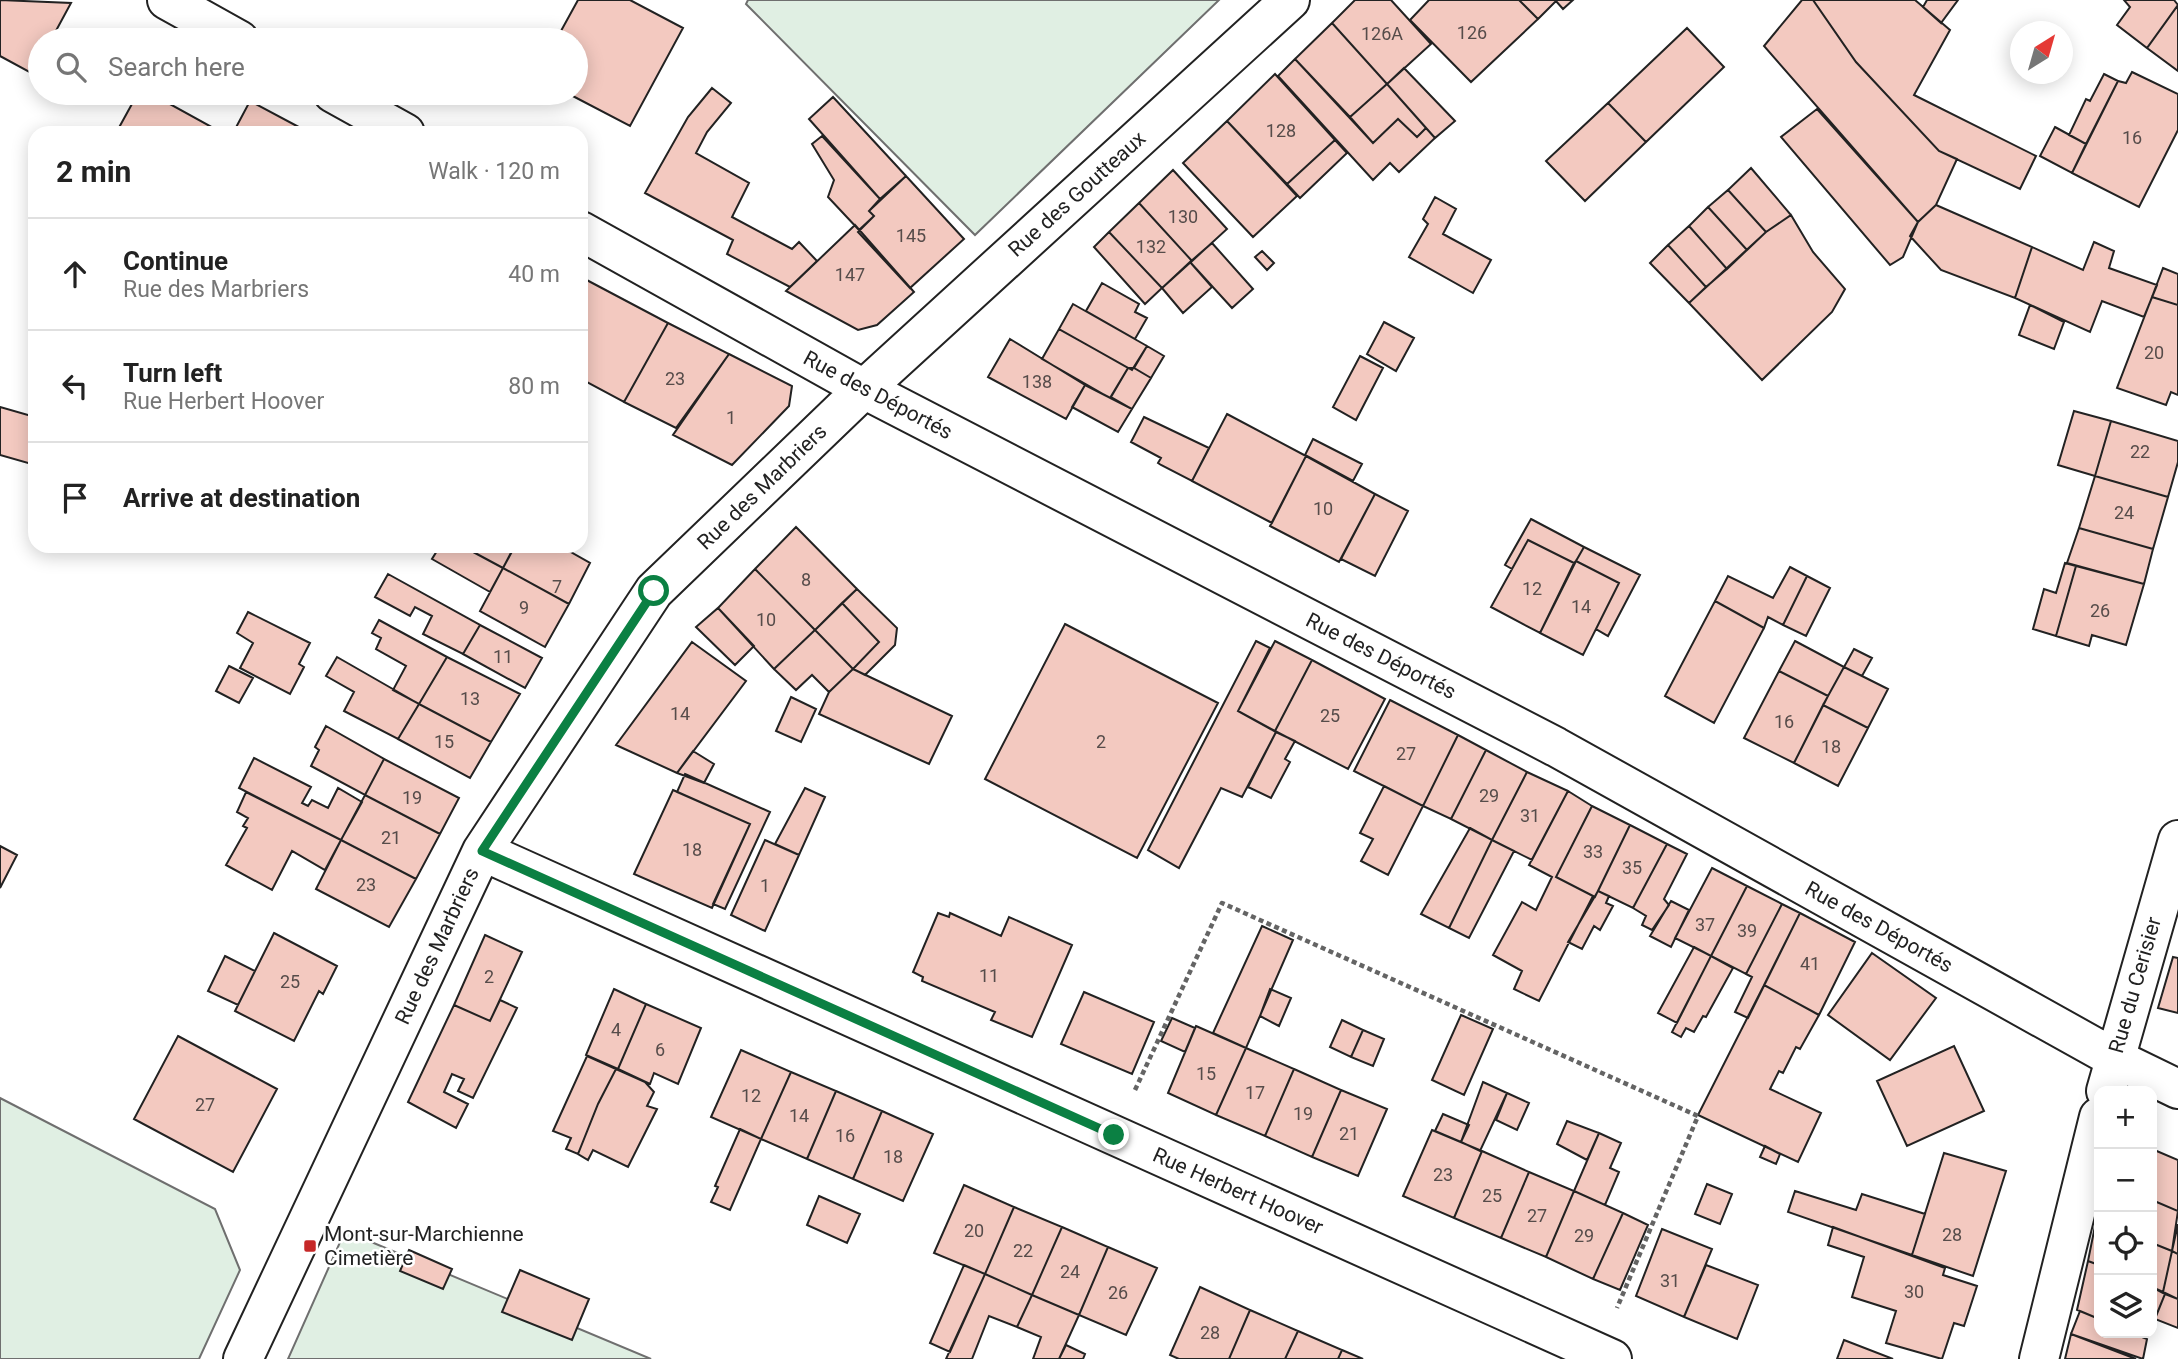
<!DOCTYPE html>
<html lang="en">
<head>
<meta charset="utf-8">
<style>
	body { margin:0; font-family:Roboto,sans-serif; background:#f6f6f6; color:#222 }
	.controls { position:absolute; right:21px; bottom:21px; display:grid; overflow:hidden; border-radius:14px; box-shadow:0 4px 18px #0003 }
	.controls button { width:63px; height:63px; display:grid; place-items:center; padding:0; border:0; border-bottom:2px solid #e0e0e0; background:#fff; color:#222; font:35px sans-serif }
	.compass { position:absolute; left:2010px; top:21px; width:63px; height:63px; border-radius:50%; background:#fff; box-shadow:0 4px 18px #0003; rotate:37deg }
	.stop { position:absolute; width:21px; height:21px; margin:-16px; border:5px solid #0b8043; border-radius:50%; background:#fff }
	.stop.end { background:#0b8043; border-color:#fff; box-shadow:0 2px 7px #0008 }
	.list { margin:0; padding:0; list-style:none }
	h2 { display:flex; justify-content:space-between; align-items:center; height:91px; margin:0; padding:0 28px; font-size:30px }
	h2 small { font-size:23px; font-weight:400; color:#767676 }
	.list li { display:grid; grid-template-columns:46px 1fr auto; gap:21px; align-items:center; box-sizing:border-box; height:112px; padding:0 28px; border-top:2px solid #e0e0e0 }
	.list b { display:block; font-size:26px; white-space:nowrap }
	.list p { margin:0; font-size:23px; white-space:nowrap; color:#767676 }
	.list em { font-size:23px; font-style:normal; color:#767676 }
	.icon { flex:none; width:38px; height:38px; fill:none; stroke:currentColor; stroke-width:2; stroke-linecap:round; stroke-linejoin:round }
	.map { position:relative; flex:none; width:2178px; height:1359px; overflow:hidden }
	.search { position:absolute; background:#fff; box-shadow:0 4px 18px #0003; left:28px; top:28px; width:560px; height:77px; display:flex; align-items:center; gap:18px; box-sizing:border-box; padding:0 24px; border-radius:38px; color:#767676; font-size:26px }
	.panel { position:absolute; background:#fff; box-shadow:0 4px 18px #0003; left:28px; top:126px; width:560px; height:427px; border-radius:21px }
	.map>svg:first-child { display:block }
	.green { fill:#e0efe3; stroke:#6f6f6f; stroke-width:2 }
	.building { fill:#f3c9c0; stroke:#222; stroke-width:2 }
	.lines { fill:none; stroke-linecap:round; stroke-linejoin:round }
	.street-casing { stroke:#222; stroke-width:42 }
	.path { stroke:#646464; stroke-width:4.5; stroke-dasharray:5 3.5; stroke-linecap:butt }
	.street { stroke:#fff; stroke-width:38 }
	.route { stroke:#0b8043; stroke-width:9 }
	.poi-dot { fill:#c62828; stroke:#fff; stroke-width:2.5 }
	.labels { text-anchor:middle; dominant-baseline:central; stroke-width:5; stroke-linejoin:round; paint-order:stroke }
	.number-label { font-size:18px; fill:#564c4a }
	.street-label { font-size:21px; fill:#222; stroke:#fff }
	.poi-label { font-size:21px; fill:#222; stroke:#fff; text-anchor:start }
</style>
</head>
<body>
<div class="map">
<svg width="2178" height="1359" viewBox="0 0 2178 1359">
	<rect width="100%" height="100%" fill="#fff"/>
	<path class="green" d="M748,0H1219L975,235L746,4Z
		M0,1098L215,1209L240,1270L199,1359H0Z
		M345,1231L651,1359H288Z"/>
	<path class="building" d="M0,0L71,3L51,40H40V60L33,74L0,56Z
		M578,0H630L683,28L630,126L567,93H576V40H556Z
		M1355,0H1391L1431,44L1387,84L1332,23Z
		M1429,0H1519L1538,19L1471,82L1410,20Z
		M1519,0H1573L1563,9L1556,1L1538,19Z
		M1802,0H1813L1856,62L1939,151L1957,159L1936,205L1918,222L1764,46Z
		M1813,0H1915L1950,30L1914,95L2036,156L2020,189L1939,151L1856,62Z
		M1927,0H1958L1941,23L1923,7Z
		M2124,0H2174L2178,5L2147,48L2117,25L2130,7Z
		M2178,5V71L2147,48Z
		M1332,23L1387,84L1350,117L1295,59Z
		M1687,28L1724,67L1646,142L1608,103Z
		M1295,59L1373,143L1398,119L1417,137L1426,128L1435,138L1399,172L1390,163L1373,180L1278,76Z
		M1404,68L1455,121L1435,138L1387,84Z
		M2132,72L2178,94V130L2139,207L2072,173L2118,81L2126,83Z
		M1275,74L1335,140L1287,184L1227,121Z
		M2104,74L2118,81L2086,144L2069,135L2086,99L2090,101Z
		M1387,84L1426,128L1417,137L1398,119L1373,143L1350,117Z
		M712,88L731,103L707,132L696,153L749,183L732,217L792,249L799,242L817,261L790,287L727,254L733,240L645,193L688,117Z
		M138,93H150L219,131L116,133Z
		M833,97L906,176L880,199L809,119Z
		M250,101L310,133H233Z
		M1608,103L1646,142L1585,201L1546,161Z
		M1817,109L1918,222L1903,257L1890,265L1781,137Z
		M1227,121L1297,196L1253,237L1183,163Z
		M2055,127L2086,144L2072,173L2040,156Z
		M822,136L880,199L869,211L874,216L859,230L828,197L834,180L812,144Z
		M1335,140L1347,153L1300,198L1287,184Z
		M1751,168L1791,215L1766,232L1728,190Z
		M1173,170L1227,229L1192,261L1139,203Z
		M906,176L964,239L910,288L858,232L874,216L869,211Z
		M1728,190L1766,232L1747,250L1708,207Z
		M1435,197L1456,209L1443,234L1491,260L1473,293L1409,257L1428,224L1423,219Z
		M1139,203L1192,261L1162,288L1109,232Z
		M1936,205L2032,247L2015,298L1941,270L1910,236L1918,222Z
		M1708,207L1747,250L1727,269L1689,226Z
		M1791,215L1813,252L1845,289L1832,312L1762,380L1689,303L1766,232Z
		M855,225L914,292L877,325L858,330L786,291Z
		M1689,226L1727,269L1706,287L1668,245Z
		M1109,232L1162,288L1145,304L1094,247Z
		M2094,242L2114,251L2109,268L2157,285L2144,317L2102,301L2090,332L2015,298L2032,247L2083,270Z
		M1212,243L1253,289L1232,308L1190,262Z
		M1668,245L1706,287L1689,303L1650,263Z
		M1262,251L1274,263L1267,270L1255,257Z
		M1190,262L1212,287L1183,313L1162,288Z
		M2163,268L2178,274V305L2152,297Z
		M581,277L668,323L624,402L581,379Z
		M1102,283L1139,304L1135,312L1147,318L1135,339L1086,311Z
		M2152,297L2178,305V395L2171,392L2166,405L2117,388Z
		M1073,304L1147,346L1132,370L1059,329Z
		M2030,305L2064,322L2054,349L2019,335Z
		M1384,322L1414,338L1396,371L1367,354Z
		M668,323L729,354L676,428L624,402Z
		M1059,329L1128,368L1110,398L1042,359Z
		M1010,339L1085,385L1066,419L988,377Z
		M1147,346L1164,356L1151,378L1134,368Z
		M729,354L792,386L789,406L732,465L673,435Z
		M1360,356L1383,368L1356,420L1333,407Z
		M1128,368H1134L1151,378L1132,409L1111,397Z
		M1085,385L1132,409L1118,432L1072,407Z
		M0,407L35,417V465L0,455Z
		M2074,411L2111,421L2095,476L2058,465Z
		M1227,414L1306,456L1272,523L1192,481Z
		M1144,417L1209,448L1192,481L1161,465L1158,463L1161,458L1131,442Z
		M2111,421L2178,441V462L2168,497L2095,476Z
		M1313,439L1362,464L1353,481L1305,455Z
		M1306,456L1375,494L1339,562L1270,526Z
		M2095,476L2168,497L2153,549L2079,528Z
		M1375,494L1408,511L1375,576L1341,559Z
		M1531,519L1584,547L1576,561L1574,563L1528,540L1512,569L1505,565Z
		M796,527L857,589L815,630L755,569Z
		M2079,528L2153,549L2144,584L2067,563Z
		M1528,540L1574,563L1540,633L1491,607Z
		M440,546H462L503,568L490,592L432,559Z
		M462,546H508L513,549L503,568Z
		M515,546H560L590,563L569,604L503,568Z
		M1584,547L1640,575L1608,636L1596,629L1619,583L1576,561Z
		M1576,561L1619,583L1583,655L1540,633Z
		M2065,563L2076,566L2056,636L2033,629L2044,589L2056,593Z
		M2076,566L2144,584L2126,645L2092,635L2089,646L2056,636Z
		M1790,567L1807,576L1783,625L1768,617L1764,628L1715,601L1728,576L1773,598Z
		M503,568L569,604L545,647L480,611Z
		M755,569L815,630L774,669L718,608Z
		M388,574L480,625L463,654L423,634L432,616L415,607L410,616L375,597Z
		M1807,576L1830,588L1806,636L1783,625Z
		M857,589L897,628L895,645L865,675L853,669L879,642L842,603Z
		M1715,601L1764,628L1714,723L1665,696Z
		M842,603L879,642L853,669L815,630Z
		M718,608L754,646L735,665L696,627Z
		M248,612L310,643L299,664L304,667L290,694L240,668L253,643L237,633Z
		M379,620L447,657L419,704L393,690L406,666L376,649L381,638L372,633Z
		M1065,624L1218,703L1137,858L985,779Z
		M480,625L542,658L525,688L463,654Z
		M815,630L853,669L829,692L812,675L796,690L774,669Z
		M1256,641L1270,648L1238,711L1276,732L1242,797L1221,788L1179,868L1148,850Z
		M1275,641L1312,660L1275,731L1238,711Z
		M1795,641L1844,667L1828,696L1779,671Z
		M692,642L746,681L677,773L616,745Z
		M1854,649L1872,658L1862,676L1844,667Z
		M337,657L419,704L398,739L344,711L354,692L326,676Z
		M447,657L520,694L491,742L419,704Z
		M1312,660L1385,699L1348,769L1275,731Z
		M229,666L253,678L239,703L216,691Z
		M1844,667L1888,689L1868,728L1823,705Z
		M853,669L952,716L929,764L819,714L829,692Z
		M1779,671L1828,696L1794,763L1744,738Z
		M791,697L816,709L801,742L776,731Z
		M1390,700L1458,735L1423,806L1354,771Z
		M419,704L491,742L470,778L398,739Z
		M1823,705L1868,728L1838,786L1794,763Z
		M326,726L384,759L365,795L311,766L319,750L315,747Z
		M1276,732L1295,741L1285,759L1290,762L1271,798L1248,787Z
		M1458,735L1486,750L1451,819L1423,806Z
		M1486,750L1527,772L1492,840L1451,819Z
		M693,751L714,764L704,783L677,773Z
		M254,758L311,787L302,803L308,806L312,800L328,808L338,788L362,802L341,840L239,788Z
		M384,759L459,798L440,834L365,795Z
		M1527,772L1568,791L1532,860L1492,840Z
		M685,774L770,812L725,909L713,904L750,824L677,792Z
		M1384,786L1423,806L1388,875L1361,861L1373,839L1360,833Z
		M805,788L825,797L799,855L775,844Z
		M673,790L750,824L712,908L634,874Z
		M1568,791L1592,806L1556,877L1593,896L1539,1001L1514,989L1522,971L1493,955L1522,902L1536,910L1552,877L1529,865Z
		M246,792L341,840L325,870L292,851L272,890L226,865L247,828L243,826L248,818L237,812Z
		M365,795L440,834L416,879L341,840Z
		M1592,806L1630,825L1595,897L1556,877Z
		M1630,825L1667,844L1633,908L1598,891Z
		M1470,828L1492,840L1449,928L1421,914Z
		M341,840L416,879L389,927L316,889Z
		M765,840L799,855L765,931L731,915Z
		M1492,840L1514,851L1469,938L1449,928Z
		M1667,844L1687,854L1664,899L1669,905L1652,930L1642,925L1646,916L1633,908Z
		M0,846L17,855L0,888Z
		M1712,868L1747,886L1711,956L1675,938Z
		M1747,886L1782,904L1746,974L1711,956Z
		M1598,891L1609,896L1606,903L1613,906L1600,930L1594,926L1582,949L1568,942Z
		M1671,901L1689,910L1671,947L1650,936Z
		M1782,904L1800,913L1748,1018L1735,1012L1752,977L1746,974Z
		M938,913L949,917L950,913L1001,936L1009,917L1072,945L1032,1037L991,1020L995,1012L922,981L923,977L913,972Z
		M1800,913L1855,942L1819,1015L1764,985Z
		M1262,926L1293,940L1246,1048L1213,1033Z
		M274,933L337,966L323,994L319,991L294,1041L235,1011Z
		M485,935L522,952L490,1021L454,1005Z
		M1694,947L1711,956L1677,1023L1658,1013Z
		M1872,953L1936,998L1890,1060L1828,1015Z
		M225,956L255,971L238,1005L208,991Z
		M1711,956L1733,968L1706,1017L1703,1016L1694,1032L1686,1028L1681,1037L1672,1032Z
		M2173,957L2178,958V1013L2158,1008Z
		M1764,985L1819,1015L1800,1049L1796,1047L1783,1073L1779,1071L1770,1089L1821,1113L1798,1162L1698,1115Z
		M614,989L646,1004L618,1069L586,1055Z
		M1270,989L1291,998L1279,1026L1260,1016Z
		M1084,992L1154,1022L1132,1074L1061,1044Z
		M500,1000L517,1008L473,1098L458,1091L464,1079L452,1074L444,1092L468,1104L456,1128L408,1102L454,1005L490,1021Z
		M646,1004L701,1028L678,1084L654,1073L650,1084L618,1069Z
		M1461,1015L1493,1029L1464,1095L1432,1080Z
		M1172,1018L1195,1028L1185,1052L1161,1041Z
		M1342,1020L1363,1030L1351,1057L1330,1047Z
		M1196,1026L1246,1048L1216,1115L1168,1093Z
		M1363,1030L1384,1039L1373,1066L1351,1057Z
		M178,1036L277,1089L233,1172L134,1119Z
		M1954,1046L1984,1111L1907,1146L1877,1081Z
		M1246,1048L1294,1069L1265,1136L1216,1115Z
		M741,1050L791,1072L761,1139L711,1117Z
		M587,1056L616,1069L598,1104L578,1154L566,1149L571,1138L553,1131Z
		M616,1069L645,1082L654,1092L647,1106L657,1109L628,1167L593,1150L588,1160L578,1154L598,1104Z
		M1294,1069L1341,1090L1312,1157L1265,1136Z
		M791,1072L836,1091L807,1159L761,1139Z
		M1483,1082L1507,1093L1480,1151L1461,1142Z
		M1341,1090L1387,1109L1358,1176L1312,1157Z
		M836,1091L882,1111L853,1179L807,1159Z
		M1507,1093L1529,1103L1517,1130L1496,1120Z
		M882,1111L933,1134L903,1201L853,1179Z
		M1443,1114L1469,1125L1461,1142L1435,1131Z
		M1567,1121L1599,1133L1587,1160L1557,1144Z
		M740,1129L761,1139L730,1210L711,1202L718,1187L715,1186Z
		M1432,1130L1482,1151L1454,1218L1403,1196Z
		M1599,1133L1621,1143L1610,1168L1619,1172L1605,1205L1574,1191Z
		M1765,1146L1780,1154L1776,1164L1760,1157Z
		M2152,1149L2178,1160V1211L2152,1200Z
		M1482,1151L1529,1172L1501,1238L1454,1218Z
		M1944,1153L2006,1171L1973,1276L1912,1255Z
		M1529,1172L1574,1191L1546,1257L1501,1238Z
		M1707,1184L1732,1194L1720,1224L1695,1214Z
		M964,1185L1014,1207L985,1274L934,1253Z
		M1574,1191L1623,1213L1593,1279L1546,1257Z
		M1795,1191L1856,1210L1862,1194L1925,1214L1912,1255L1788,1212Z
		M819,1196L860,1214L847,1243L807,1225Z
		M2152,1200L2178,1211L2172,1251L2152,1243Z
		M1014,1207L1062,1227L1032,1295L985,1274Z
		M1623,1213L1648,1225L1620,1290L1593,1279Z
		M2096,1221L2099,1222V1265L2088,1261Z
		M2178,1224V1254L2172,1251Z
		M1062,1227L1108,1247L1079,1315L1032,1295Z
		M1833,1227L1945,1268L1943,1275L1977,1286L1964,1326L1954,1323L1942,1359L1886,1343L1896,1311L1852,1297L1864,1257L1828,1245Z
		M1662,1229L1712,1249L1684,1317L1636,1296Z
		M2152,1243L2172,1251L2163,1292L2152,1287Z
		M1108,1247L1157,1268L1126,1335L1079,1315Z
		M409,1250L452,1269L443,1289L400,1271Z
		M2172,1251L2178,1254V1299L2163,1292Z
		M2088,1261L2099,1265V1319L2077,1310Z
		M964,1265L985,1274L950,1352L930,1343Z
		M1706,1265L1758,1285L1737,1339L1684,1317Z
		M520,1270L589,1299L572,1340L502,1312Z
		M985,1274L1032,1295L1017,1327L989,1316L972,1359H946Z
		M1200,1287L1250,1310L1229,1359H1179L1170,1355Z
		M2152,1287L2165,1294L2152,1326Z
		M2165,1294L2178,1299V1328L2155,1319Z
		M1032,1295L1079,1315L1059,1359H1033L1041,1337L1017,1327Z
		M1250,1310L1298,1331L1285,1359H1229Z
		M2080,1311L2099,1319V1333H2132L2147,1339L2143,1359L2071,1334Z
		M1298,1331L1342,1350L1338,1359H1285Z
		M2071,1334L2136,1359H2065Z
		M1844,1340L1893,1359H1837Z
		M1066,1345L1085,1354L1083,1359H1059Z
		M1342,1350L1363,1359H1338Z"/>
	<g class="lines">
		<g class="street-casing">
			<path id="street" d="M167,0L239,40
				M333,93L405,133
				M581,231L864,389L1556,747L2114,1058L2178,1089
				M482,851L1612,1359
				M2106,1091L2178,840
				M243,1359L482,851L654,591L864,389L1290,0
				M2039,1359L2099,1117"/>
		</g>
		<path class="path" d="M1135,1090L1222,903L1698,1116L1617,1308"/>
		<use href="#street" class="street"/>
	</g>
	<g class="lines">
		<path class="route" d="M654,591L482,851L1114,1135"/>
	</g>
	<rect class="poi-dot" x="303" y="1239" width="14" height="14" rx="3.5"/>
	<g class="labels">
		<g class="number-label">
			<text x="1472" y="32">126</text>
			<text x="1382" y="33">126A</text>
			<text x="1281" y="130">128</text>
			<text x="2132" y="137">16</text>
			<text x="1183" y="216">130</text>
			<text x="911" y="235">145</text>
			<text x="1151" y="246">132</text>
			<text x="850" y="274">147</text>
			<text x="2154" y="352">20</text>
			<text x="675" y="378">23</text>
			<text x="1037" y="381">138</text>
			<text x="731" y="417">1</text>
			<text x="2140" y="451">22</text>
			<text x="1323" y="508">10</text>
			<text x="2124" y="512">24</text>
			<text x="806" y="579">8</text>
			<text x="557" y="586">7</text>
			<text x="1532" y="588">12</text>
			<text x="1581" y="606">14</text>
			<text x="524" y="607">9</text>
			<text x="2100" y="610">26</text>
			<text x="766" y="619">10</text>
			<text x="503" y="656">11</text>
			<text x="470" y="698">13</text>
			<text x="680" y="713">14</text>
			<text x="1330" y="715">25</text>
			<text x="1784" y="721">16</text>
			<text x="444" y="741">15</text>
			<text x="1101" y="741">2</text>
			<text x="1831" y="746">18</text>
			<text x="1406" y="753">27</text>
			<text x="1489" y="795">29</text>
			<text x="412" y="797">19</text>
			<text x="1530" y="815">31</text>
			<text x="391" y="837">21</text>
			<text x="692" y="849">18</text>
			<text x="1593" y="851">33</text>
			<text x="1632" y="867">35</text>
			<text x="366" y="884">23</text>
			<text x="765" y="885">1</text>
			<text x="1705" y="924">37</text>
			<text x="1747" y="930">39</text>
			<text x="1810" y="963">41</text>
			<text x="989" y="975">11</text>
			<text x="489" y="976">2</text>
			<text x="290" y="981">25</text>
			<text x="616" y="1029">4</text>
			<text x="660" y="1049">6</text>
			<text x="1206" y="1073">15</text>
			<text x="1255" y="1092">17</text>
			<text x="751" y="1095">12</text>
			<text x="205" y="1104">27</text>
			<text x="1303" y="1113">19</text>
			<text x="799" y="1115">14</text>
			<text x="1349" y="1133">21</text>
			<text x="845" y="1135">16</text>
			<text x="893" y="1156">18</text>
			<text x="1443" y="1174">23</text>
			<text x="1492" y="1195">25</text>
			<text x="1537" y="1215">27</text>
			<text x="974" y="1230">20</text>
			<text x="1952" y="1234">28</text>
			<text x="1584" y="1235">29</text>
			<text x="1023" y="1250">22</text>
			<text x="1070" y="1271">24</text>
			<text x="1670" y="1280">31</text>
			<text x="1914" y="1291">30</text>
			<text x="1118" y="1292">26</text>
			<text x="1210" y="1332">28</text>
		</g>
		<g class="street-label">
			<text transform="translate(1077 194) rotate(-42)">Rue des Goutteaux</text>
			<text transform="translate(878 395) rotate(28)">Rue des Déportés</text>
			<text transform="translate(762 487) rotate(-44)">Rue des Marbriers</text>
			<text transform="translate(1381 656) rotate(27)">Rue des Déportés</text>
			<text transform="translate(1879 927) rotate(29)">Rue des Déportés</text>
			<text transform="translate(437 946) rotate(-65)">Rue des Marbriers</text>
			<text transform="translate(2135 985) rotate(-74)">Rue du Cerisier</text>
			<text transform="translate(1238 1191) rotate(24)">Rue Herbert Hoover</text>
		</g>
		<g class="poi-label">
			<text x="324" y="1234">Mont-sur-Marchienne<tspan x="324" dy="24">Cimetière</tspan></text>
		</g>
	</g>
</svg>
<div class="controls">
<button>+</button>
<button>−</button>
<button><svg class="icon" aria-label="locate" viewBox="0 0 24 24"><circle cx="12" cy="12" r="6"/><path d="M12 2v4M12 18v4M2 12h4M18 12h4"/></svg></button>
<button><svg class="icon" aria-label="layers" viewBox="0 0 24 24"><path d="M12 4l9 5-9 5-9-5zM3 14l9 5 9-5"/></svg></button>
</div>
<svg class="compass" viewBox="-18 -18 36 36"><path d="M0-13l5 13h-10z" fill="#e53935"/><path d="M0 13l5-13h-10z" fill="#767676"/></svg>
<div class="stop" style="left:654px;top:591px"></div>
<div class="stop end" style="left:1114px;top:1135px"></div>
<div class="search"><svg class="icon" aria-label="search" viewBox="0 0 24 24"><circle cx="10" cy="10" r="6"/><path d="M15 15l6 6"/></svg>Search here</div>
<section class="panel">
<h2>2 min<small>Walk · 120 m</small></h2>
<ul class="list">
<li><svg class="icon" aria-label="ahead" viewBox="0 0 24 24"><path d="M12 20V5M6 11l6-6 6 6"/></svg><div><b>Continue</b><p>Rue des Marbriers</p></div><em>40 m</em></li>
<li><svg class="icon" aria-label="left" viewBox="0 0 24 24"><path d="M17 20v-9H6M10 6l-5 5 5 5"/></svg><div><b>Turn left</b><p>Rue Herbert Hoover</p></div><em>80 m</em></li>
<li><svg class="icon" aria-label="arrive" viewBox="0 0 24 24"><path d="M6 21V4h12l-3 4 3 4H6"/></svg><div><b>Arrive at destination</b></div></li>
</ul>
</section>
</div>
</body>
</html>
